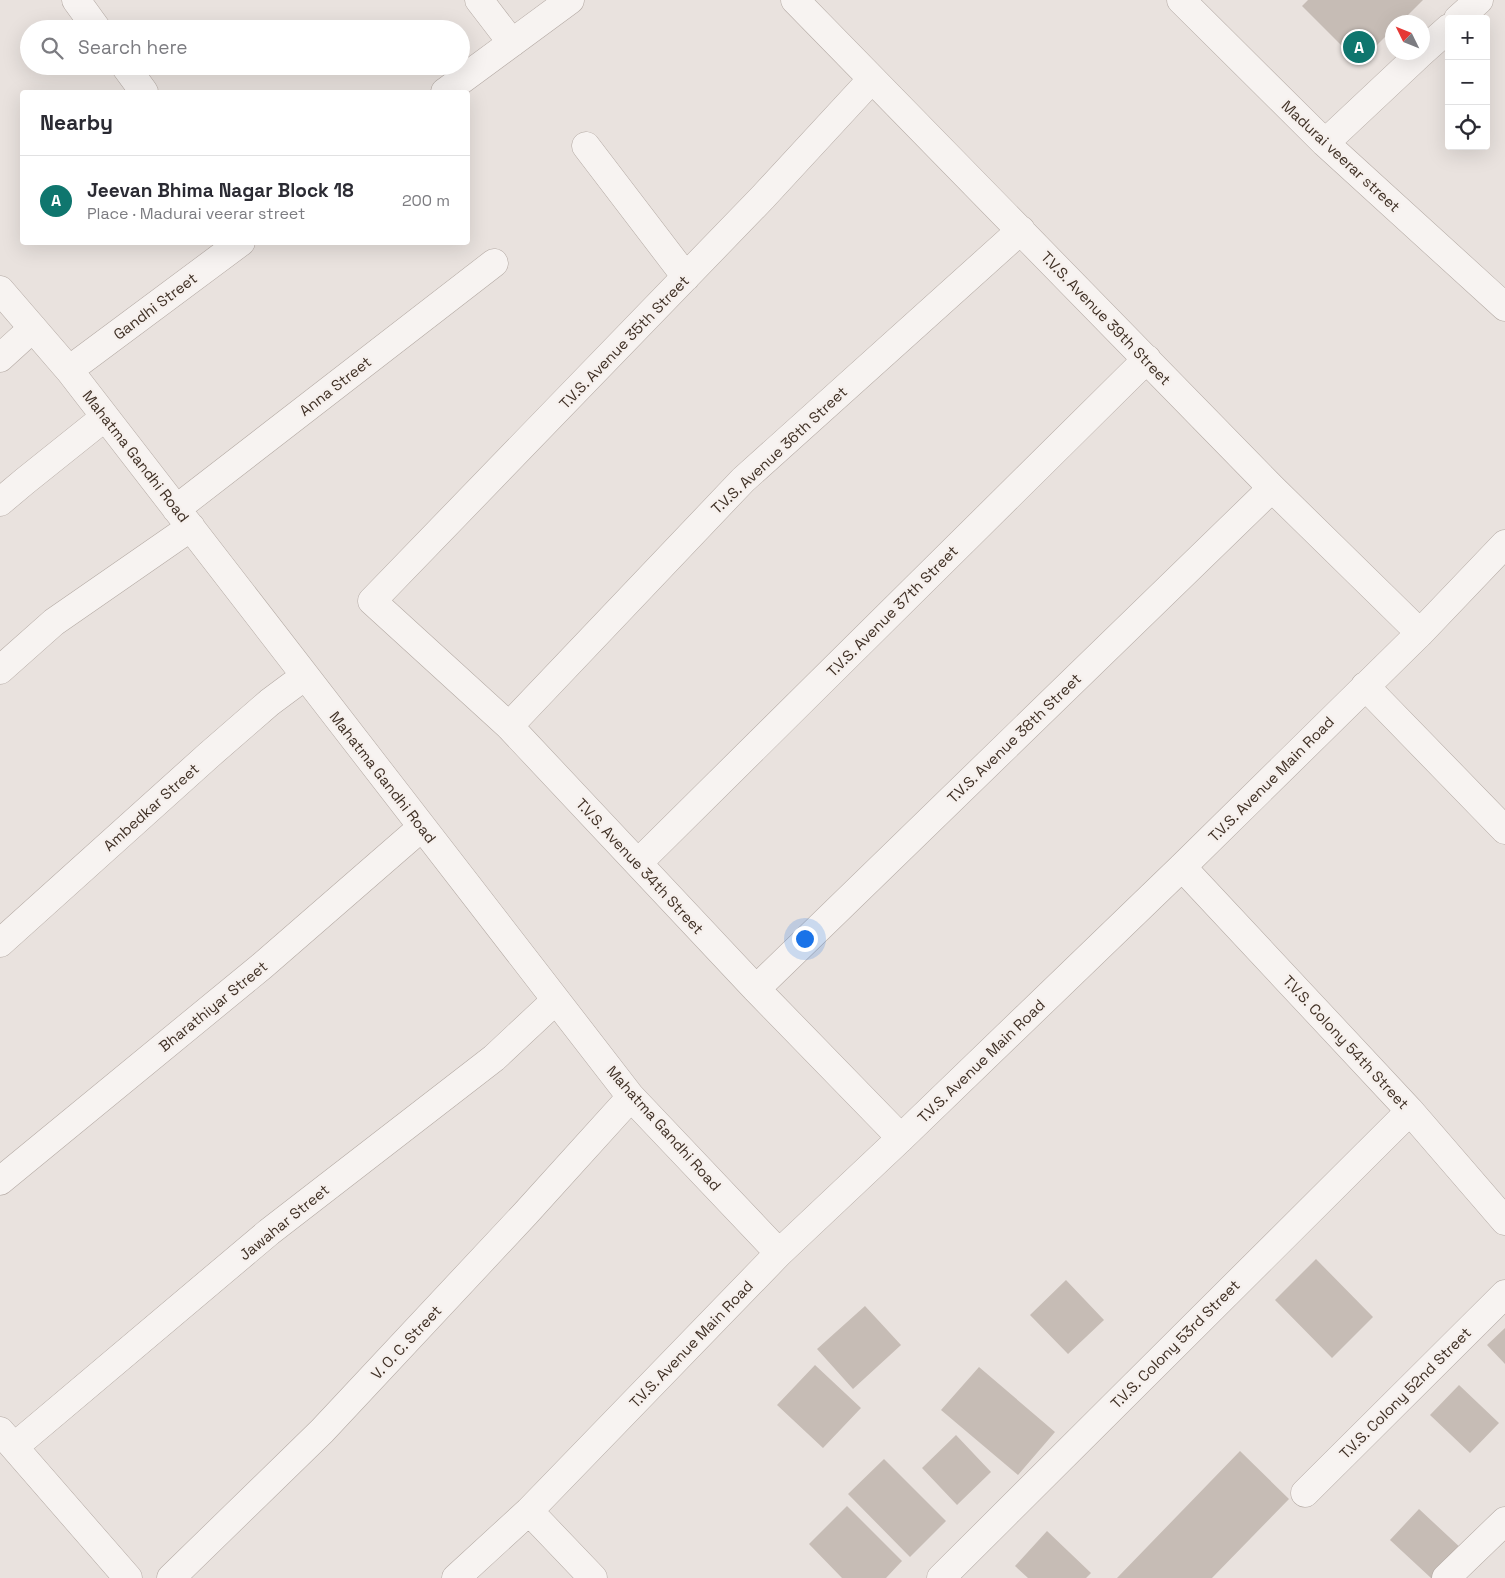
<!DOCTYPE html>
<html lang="en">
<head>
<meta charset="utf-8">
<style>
	body { margin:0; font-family:"Space Grotesk",sans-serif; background:#f7f7f7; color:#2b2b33 }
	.controls { position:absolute; right:15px; top:15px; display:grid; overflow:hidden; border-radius:5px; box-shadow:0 5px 20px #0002 }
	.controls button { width:45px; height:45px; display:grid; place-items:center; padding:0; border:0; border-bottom:1px solid #e1e1e2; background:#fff; color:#2b2b33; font:25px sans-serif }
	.compass { position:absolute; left:1385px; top:15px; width:45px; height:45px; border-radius:50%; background:#fff; box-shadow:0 5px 20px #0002; rotate:313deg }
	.you { position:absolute; left:804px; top:938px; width:18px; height:18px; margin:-12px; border:4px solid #fff; border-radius:50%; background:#1a73e8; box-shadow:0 0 0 8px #1a73e833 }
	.badge { display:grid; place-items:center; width:32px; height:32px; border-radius:50%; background:#0f766e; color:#fff; font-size:16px; font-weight:700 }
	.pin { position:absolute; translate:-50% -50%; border:2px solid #fff; box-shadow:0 1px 5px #0006 }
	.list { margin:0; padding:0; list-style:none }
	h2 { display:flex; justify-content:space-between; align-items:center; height:65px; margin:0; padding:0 20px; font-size:21px }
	h2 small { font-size:16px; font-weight:400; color:#7c7c81 }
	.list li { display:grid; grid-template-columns:32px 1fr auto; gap:15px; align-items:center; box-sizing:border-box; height:90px; padding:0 20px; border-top:1px solid #e1e1e2 }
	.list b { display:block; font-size:19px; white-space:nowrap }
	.list p { margin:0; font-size:16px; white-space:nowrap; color:#7c7c81 }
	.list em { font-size:16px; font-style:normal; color:#7c7c81 }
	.icon { flex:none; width:28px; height:28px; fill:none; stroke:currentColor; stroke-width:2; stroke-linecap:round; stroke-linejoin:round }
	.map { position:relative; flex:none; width:1505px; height:1578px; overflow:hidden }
	.search { position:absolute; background:#fff; box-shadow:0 5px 20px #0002; left:20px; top:20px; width:450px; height:55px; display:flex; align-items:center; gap:12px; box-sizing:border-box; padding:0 18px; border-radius:28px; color:#7c7c81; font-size:19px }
	.panel { position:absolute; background:#fff; box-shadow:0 5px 20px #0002; left:20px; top:90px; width:450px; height:155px; border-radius:5px }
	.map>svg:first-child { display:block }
	.building { fill:#c6bcb5 }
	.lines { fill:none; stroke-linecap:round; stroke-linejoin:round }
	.street-casing { stroke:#b3a9a3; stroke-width:29 }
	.street { stroke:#f7f3f1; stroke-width:28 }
	.labels { text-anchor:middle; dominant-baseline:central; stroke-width:4.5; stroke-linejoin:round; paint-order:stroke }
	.street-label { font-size:15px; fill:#403126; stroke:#f6f0ed }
</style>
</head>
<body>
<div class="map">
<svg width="1505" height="1578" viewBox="0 0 1505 1578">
	<rect width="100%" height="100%" fill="#e9e2de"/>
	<path class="building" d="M1308,0H1423L1401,22H1392V30L1359,63L1302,6Z
		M1316,1259L1373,1317L1332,1358L1275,1300Z
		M1066,1280L1104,1320L1068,1354L1030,1315Z
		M865,1306L901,1345L853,1389L817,1349Z
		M1505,1328V1364L1487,1345Z
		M815,1365L861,1408L823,1448L777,1405Z
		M979,1367L1055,1432L1018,1475L941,1410Z
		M1459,1385L1499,1423L1470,1453L1430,1415Z
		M956,1435L991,1472L957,1505L922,1468Z
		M1240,1451L1289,1499L1212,1578H1117Z
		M884,1459L946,1521L910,1557L848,1494Z
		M847,1506L902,1561L886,1578H842L809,1544Z
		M1419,1509L1463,1550L1437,1578H1431L1390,1540Z
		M1047,1531L1091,1573L1086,1578H1028L1015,1566Z"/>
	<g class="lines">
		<g class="street-casing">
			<path id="street" d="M76,0L97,29
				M479,0L512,43
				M795,0L1272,488L1420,633
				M1181,0L1325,143L1505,307
				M1458,19L1479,0
				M1422,52L1449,28
				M125,66L144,92
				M872,79L763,197L372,601L509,726L756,989L901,1138
				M445,92L570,0
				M1325,143L1422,52
				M586,146L686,277
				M0,290L69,370L631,1097L779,1253
				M0,358L33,328
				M69,370L241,242
				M0,502L25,481L105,417
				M176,509L494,263
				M0,670L54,622L191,527
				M1365,686L1505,830
				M509,726L743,480L1021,230
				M638,863L1147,359
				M1182,867L1410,1111L1505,1221
				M0,943L209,755L270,702L305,676
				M756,989L1272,488
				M0,1181L262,966L422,827
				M0,1431L128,1578
				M14,1447L269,1232L494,1058L556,1000
				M1305,1493L1505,1294
				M529,1511L593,1578
				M171,1578L322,1431L526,1213L631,1097
				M456,1578L529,1511L779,1253L901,1138L1182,867L1420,633L1505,544
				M941,1578L1410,1111
				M1446,1578L1505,1521"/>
		</g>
		<use href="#street" class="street"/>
	</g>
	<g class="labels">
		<g class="street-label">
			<text transform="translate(1341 156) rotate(43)">Madurai veerar street</text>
			<text transform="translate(155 306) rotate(-37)">Gandhi Street</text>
			<text transform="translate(1106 318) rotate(46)">T.V.S. Avenue 39th Street</text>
			<text transform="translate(624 342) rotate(-46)">T.V.S. Avenue 35th Street</text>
			<text transform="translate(335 386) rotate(-38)">Anna Street</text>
			<text transform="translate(779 450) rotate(-43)">T.V.S. Avenue 36th Street</text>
			<text transform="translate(136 456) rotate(52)">Mahatma Gandhi Road</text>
			<text transform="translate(892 611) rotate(-45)">T.V.S. Avenue 37th Street</text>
			<text transform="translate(1014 738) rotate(-44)">T.V.S. Avenue 38th Street</text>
			<text transform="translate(383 777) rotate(52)">Mahatma Gandhi Road</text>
			<text transform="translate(1271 779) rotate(-45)">T.V.S. Avenue Main Road</text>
			<text transform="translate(151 807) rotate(-42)">Ambedkar Street</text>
			<text transform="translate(640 866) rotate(47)">T.V.S. Avenue 34th Street</text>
			<text transform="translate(213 1006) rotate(-39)">Bharathiyar Street</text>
			<text transform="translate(1346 1042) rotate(47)">T.V.S. Colony 54th Street</text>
			<text transform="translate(981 1061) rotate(-44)">T.V.S. Avenue Main Road</text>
			<text transform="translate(664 1128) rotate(48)">Mahatma Gandhi Road</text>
			<text transform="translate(284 1222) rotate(-39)">Jawahar Street</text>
			<text transform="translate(406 1342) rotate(-47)">V. O. C. Street</text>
			<text transform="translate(691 1344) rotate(-46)">T.V.S. Avenue Main Road</text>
			<text transform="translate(1175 1344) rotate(-45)">T.V.S. Colony 53rd Street</text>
			<text transform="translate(1405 1393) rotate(-45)">T.V.S. Colony 52nd Street</text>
		</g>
	</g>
</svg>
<div class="controls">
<button>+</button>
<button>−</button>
<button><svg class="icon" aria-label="locate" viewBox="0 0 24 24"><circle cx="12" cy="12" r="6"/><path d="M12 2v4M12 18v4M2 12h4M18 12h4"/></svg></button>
</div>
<svg class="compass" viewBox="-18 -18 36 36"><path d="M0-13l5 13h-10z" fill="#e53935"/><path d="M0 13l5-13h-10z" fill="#7c7c81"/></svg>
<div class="you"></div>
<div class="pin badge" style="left:1359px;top:47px">A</div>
<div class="search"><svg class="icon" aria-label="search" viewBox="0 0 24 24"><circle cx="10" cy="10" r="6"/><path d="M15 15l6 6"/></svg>Search here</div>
<section class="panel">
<h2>Nearby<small></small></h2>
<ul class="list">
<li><span class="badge">A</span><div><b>Jeevan Bhima Nagar Block 18</b><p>Place · Madurai veerar street</p></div><em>200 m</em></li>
</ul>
</section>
</div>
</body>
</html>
